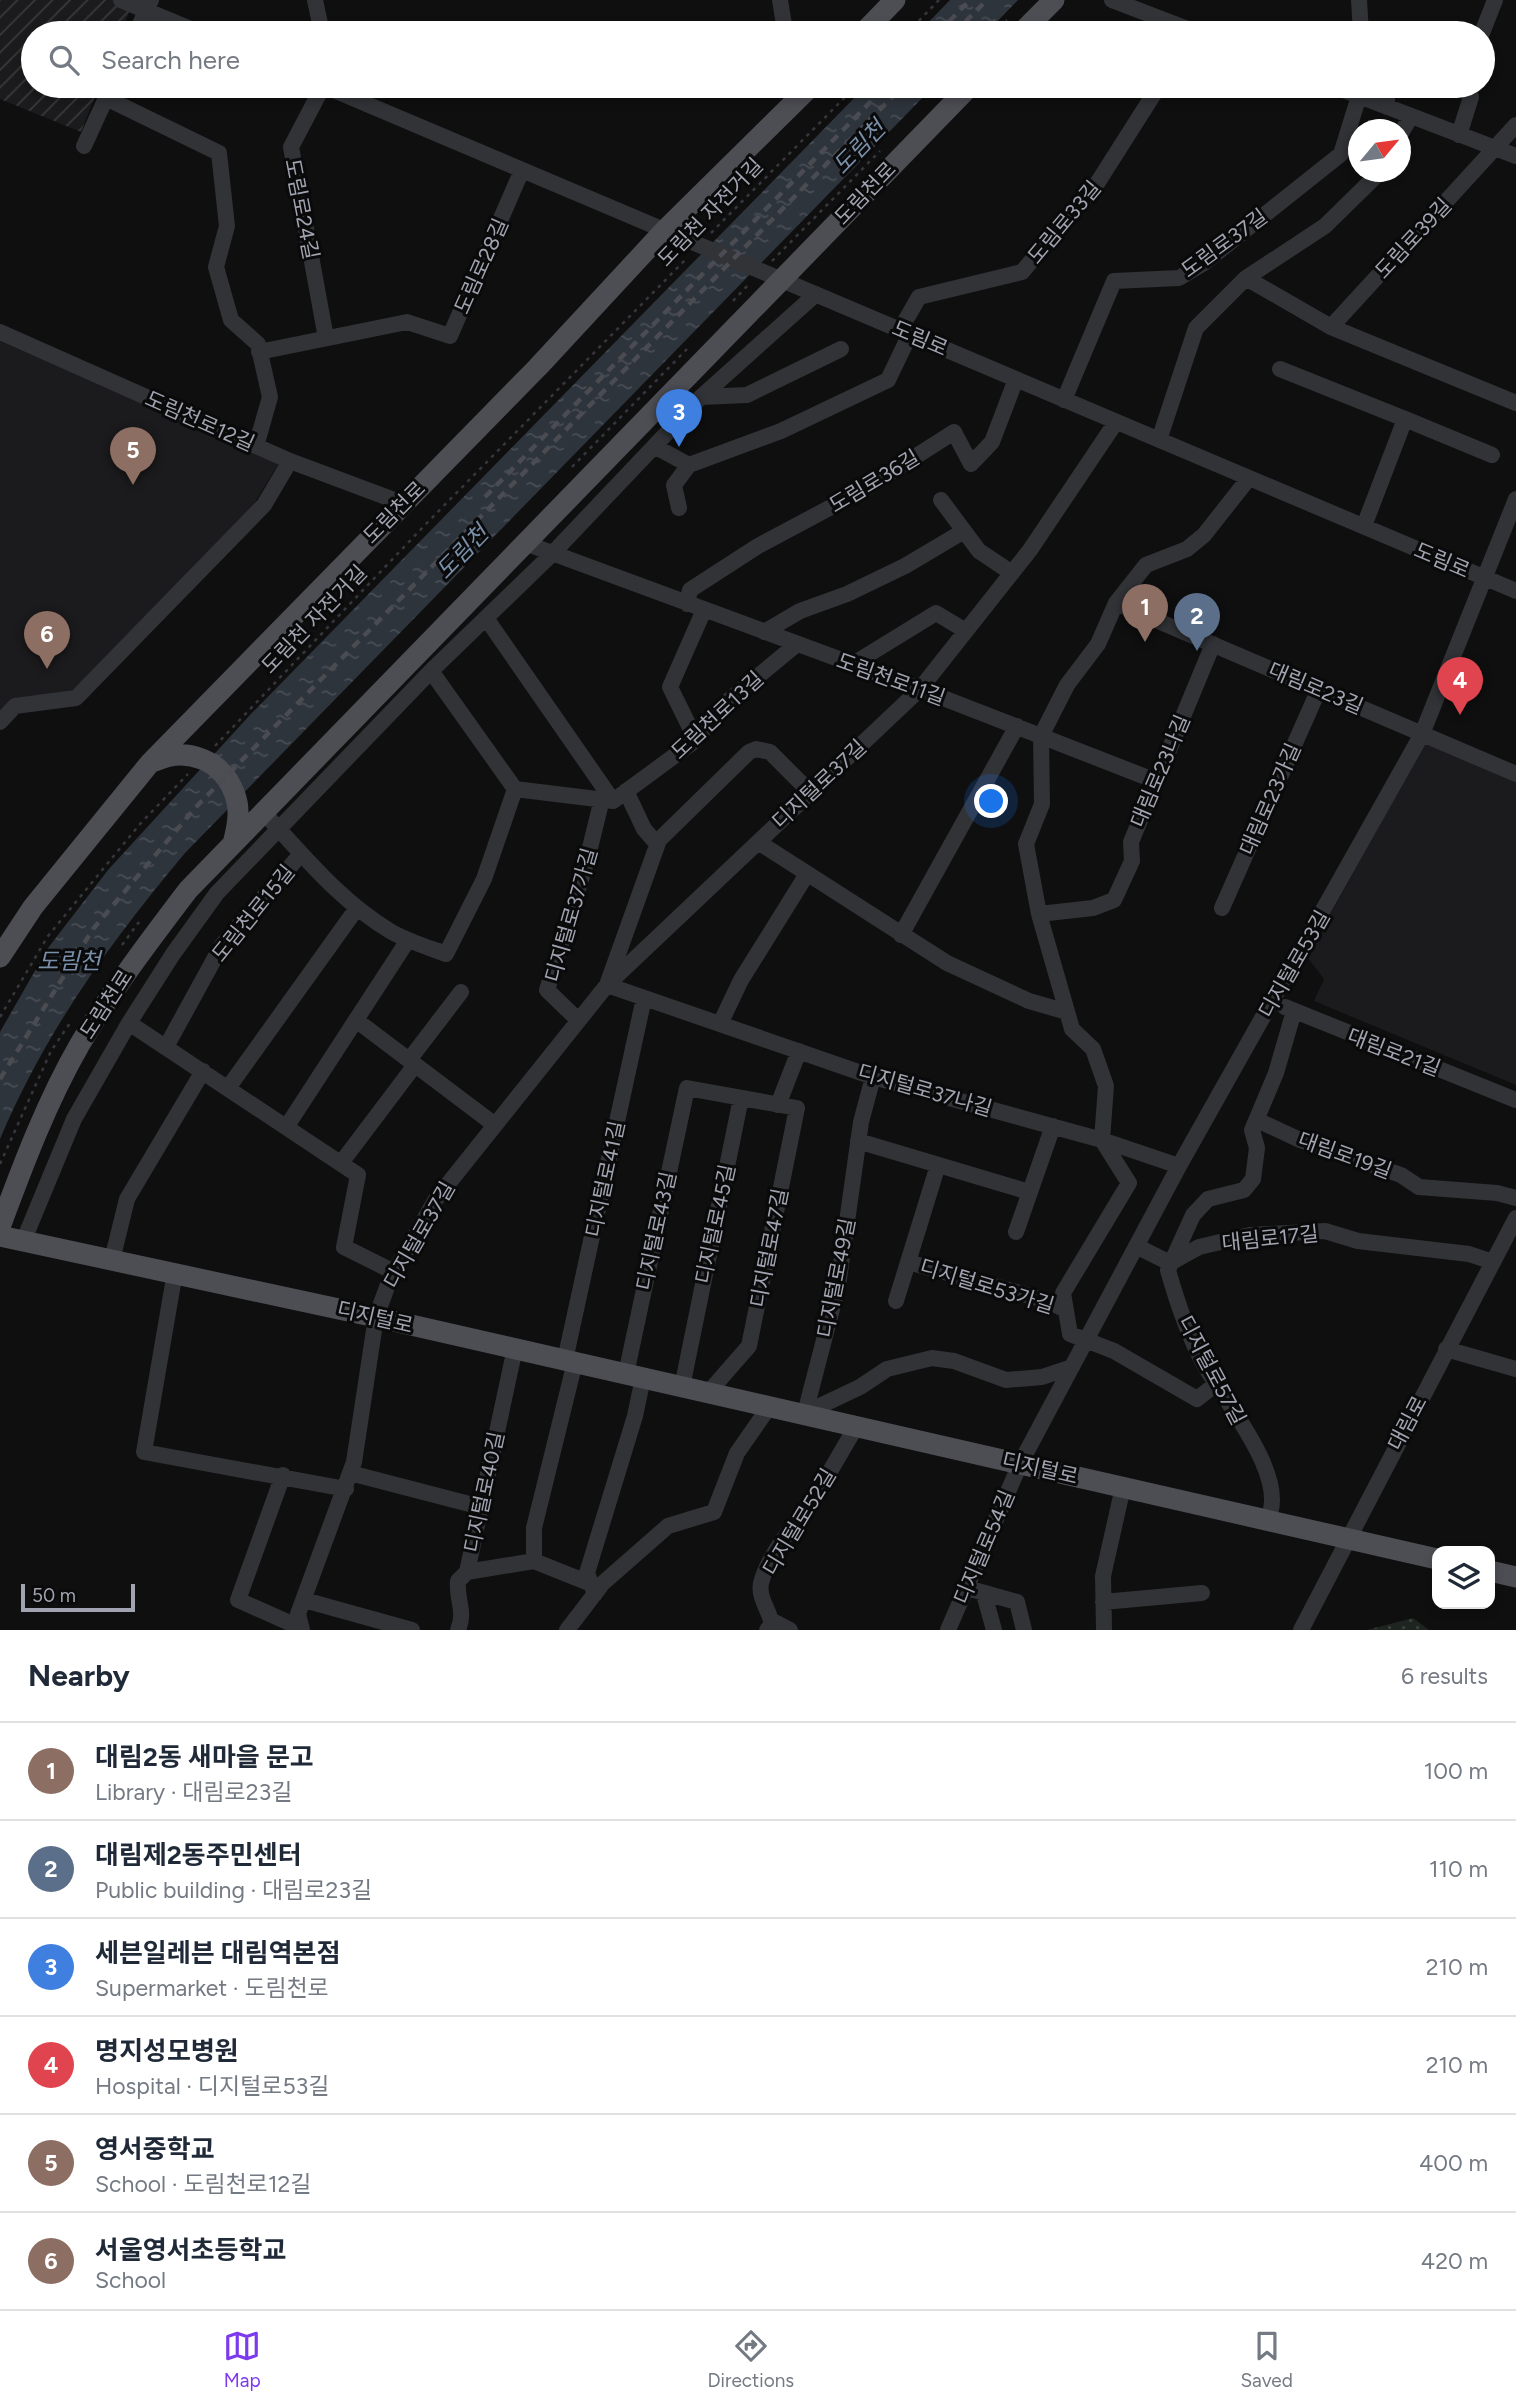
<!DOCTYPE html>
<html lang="en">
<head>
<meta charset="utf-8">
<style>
	body { margin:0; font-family:Figtree,"Noto Sans KR",sans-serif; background:#f6f6f7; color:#1f2937 }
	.controls { position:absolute; right:21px; bottom:21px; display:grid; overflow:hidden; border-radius:14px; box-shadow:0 4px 10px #0003 }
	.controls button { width:63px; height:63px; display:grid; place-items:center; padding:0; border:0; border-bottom:2px solid #e0e1e3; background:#fff; color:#1f2937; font:35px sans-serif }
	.compass { position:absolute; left:1348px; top:119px; width:63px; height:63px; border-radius:50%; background:#fff; box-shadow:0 4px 10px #0003; rotate:61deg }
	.scale { position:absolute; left:21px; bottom:18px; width:114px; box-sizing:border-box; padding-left:7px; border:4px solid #a1a4b0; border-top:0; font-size:19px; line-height:24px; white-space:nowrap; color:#a1a4b0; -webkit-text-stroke:5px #0a0a0b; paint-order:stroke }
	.you { position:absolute; left:992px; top:802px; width:24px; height:24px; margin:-18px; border:5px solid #fff; border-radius:50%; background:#1a73e8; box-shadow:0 0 0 10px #1a73e833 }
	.badge { display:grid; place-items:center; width:46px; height:46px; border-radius:50%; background:#7c3aed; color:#fff; font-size:23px; font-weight:700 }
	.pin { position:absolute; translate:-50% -58px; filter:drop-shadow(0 2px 4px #0008) }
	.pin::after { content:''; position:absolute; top:37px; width:24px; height:21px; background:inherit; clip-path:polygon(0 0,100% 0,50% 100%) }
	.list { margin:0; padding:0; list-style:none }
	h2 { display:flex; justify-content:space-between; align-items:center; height:91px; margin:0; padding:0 28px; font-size:30px }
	h2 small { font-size:23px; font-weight:400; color:#747a83 }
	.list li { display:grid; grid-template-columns:46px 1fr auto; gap:21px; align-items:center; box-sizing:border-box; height:98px; padding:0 28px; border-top:2px solid #e0e1e3 }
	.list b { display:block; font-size:26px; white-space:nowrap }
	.list p { margin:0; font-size:23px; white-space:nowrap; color:#747a83 }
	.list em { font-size:23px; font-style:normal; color:#747a83 }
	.icon { flex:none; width:38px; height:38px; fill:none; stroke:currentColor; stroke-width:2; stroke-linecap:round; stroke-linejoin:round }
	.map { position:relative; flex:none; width:1516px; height:1630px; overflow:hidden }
	.search { position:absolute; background:#fff; box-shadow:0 4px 10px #0003; left:21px; right:21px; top:21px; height:77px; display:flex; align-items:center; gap:18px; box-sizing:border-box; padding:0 24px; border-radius:38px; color:#747a83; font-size:26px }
	.sheet { height:679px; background:#fff }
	nav { display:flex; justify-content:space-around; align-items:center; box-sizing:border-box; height:98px; border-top:2px solid #e0e1e3; background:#fff; font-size:19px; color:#747a83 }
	nav a { display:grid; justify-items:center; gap:4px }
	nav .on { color:#7c3aed }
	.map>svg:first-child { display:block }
	.built { fill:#1b1b1d }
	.industrial { fill:url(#industrial-furrows) }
	.park { fill:url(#park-dots) }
	.water { fill:url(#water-ripples) }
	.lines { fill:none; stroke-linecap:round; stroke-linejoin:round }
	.path { stroke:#36373c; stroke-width:2.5; stroke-dasharray:3.5 5; stroke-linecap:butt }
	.minor { stroke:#323337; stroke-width:16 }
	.major { stroke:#4d4d54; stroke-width:21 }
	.rail { stroke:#4b4c52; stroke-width:4.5; stroke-dasharray:9 7; stroke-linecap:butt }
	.labels { text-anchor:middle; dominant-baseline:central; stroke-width:6; stroke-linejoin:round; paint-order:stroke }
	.street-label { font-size:21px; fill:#a1a4b0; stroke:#0a0a0b }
	.water-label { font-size:23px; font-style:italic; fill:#7a8fa9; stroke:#0a0a0b }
</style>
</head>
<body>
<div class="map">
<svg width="1516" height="1630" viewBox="0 0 1516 1630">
	<defs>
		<pattern id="industrial-furrows" width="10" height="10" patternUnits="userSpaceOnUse" patternTransform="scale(1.75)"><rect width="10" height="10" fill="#1b1b1d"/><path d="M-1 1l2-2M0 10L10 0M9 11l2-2" fill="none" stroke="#39393b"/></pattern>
		<pattern id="park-dots" width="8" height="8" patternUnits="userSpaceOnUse" patternTransform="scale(1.75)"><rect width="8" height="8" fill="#1e241f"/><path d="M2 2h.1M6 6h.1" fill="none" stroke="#3c413d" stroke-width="1.8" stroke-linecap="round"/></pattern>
		<pattern id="water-ripples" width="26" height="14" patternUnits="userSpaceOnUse" patternTransform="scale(1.75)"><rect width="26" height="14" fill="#2e343c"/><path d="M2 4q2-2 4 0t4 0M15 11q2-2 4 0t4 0" fill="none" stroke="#494e56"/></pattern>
	</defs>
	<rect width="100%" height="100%" fill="#0f0f10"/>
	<path class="built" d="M0,341L279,463L252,507L72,692L11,699L0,710Z
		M1427,739L1516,777V1085L1314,1001L1324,979L1307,957Z"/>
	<path class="industrial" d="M0,0H113L131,7L121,33H33V86H99L81,132L0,99Z"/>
	<path class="park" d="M1413,1618L1429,1630H1367Z"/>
	<path class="water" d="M950,0H1018L986,33H918Z
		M866,86H934L185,853C110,943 46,1030 0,1139V1032L48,948L108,870L250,715Z"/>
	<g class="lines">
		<path class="path" d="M907,33L939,0
			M994,33L1007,20
			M711,233L856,86
			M772,261L880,151
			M733,301L750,283
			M572,467L687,349
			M215,746L423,527L687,258
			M122,945L139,922
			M0,1017L48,936L140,824L188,774
			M0,1164L51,1051L70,1023"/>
		<path class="minor" d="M121,0L200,33
			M315,0L322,33
			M780,0L785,31
			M1112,0L1198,33
			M1359,0L1361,33
			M136,33L151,0
			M1482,33L1495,0
			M111,86L106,98L219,153L227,226L216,267L231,320L258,344L270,397L256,446
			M323,86L291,147L326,338
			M324,86L1516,591
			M1333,86L1516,156
			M1387,107V86
			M1400,135L1411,116
			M1459,135L1471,97L1467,86
			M84,146L106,98
			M1246,278L1325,226L1380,172
			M1331,327L1516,125
			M900,330L919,297L1022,272L1098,182L1159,86
			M0,332L290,461L402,503
			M259,352L407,322L450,336L522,170
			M1280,369L1405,419
			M701,397L747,395L841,349
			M1064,400L1114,281L1179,278L1204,263L1341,154L1359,96
			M1159,440L1196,328L1246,278L1331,327L1516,403
			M656,447L689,465
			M941,500L979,551L1012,573
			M679,508L674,485L689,465L781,431L888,380L910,334
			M1364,526L1405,419L1492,455
			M525,543L920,689L1156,781
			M1116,603L1516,774
			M687,604L690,590L758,546L863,490L954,432L971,464L992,442L1016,379
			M486,618L613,801
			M764,632L800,611L847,594L905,566L964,531
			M853,664L936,613L966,631
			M431,671L515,789
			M0,722L15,706L76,698L264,505L290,461
			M696,740L670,687L704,610
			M626,791L644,829L657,844
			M810,792L770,752L756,749L749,752L659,840L607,985L873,1077L1102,1140L1179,1166
			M264,813C303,855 340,901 390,931C407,941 427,947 446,954L484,879L515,789L613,801L696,740L722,706L797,644
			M758,842L947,963L1029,1001L1067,1012
			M1222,908L1319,689
			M1039,914L1093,908L1114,900L1132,861L1131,842L1213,644
			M901,935L1017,726
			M1285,1007L1516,1100
			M356,1020L495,1125
			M578,1020L547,990L587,860L602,799
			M129,1023L358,1175L344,1247L394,1272
			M720,1024L741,980L807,874
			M166,1047L222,945L301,854
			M409,1060L461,992
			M228,1088L357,908
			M778,1105L799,1051
			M1257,1120L1300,1140L1401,1175L1419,1187L1497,1193L1516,1198
			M287,1126L408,940
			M858,1141L1029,1192
			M341,1163L415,1065
			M1016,1232L1053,1126
			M23,1242L74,1119L129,1023L173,954L217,893L431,671L551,555L701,397L816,294
			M1136,1246L1170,1263L1199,1247L1250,1235L1325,1231L1358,1241L1469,1254L1493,1262
			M112,1260L127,1199L203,1071
			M908,1262L1048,1301L1066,1310
			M175,1272L144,1452L346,1489
			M896,1301L938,1165
			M1446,1349L1516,1369
			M565,1360L644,998
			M626,1374L687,1088L797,1108L749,1346L708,1393
			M1216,1384L1197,1399L1114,1351L1070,1334L1063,1293L1129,1183L1102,1140L1106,1086L1093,1049L1072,1029L1039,914L1026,844L1042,804L1041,736L1067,685L1098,644L1116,603L1146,565L1187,549L1204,535L1249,478
			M682,1387L741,1098
			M805,1413L838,1286L861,1122L873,1077
			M805,1413L860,1387L887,1369L932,1358L954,1361L1006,1380L1042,1377L1072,1367
			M350,1473L481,1507
			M283,1475L238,1600L301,1628
			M1267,1520C1291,1478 1223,1400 1202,1361C1187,1332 1177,1302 1168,1270L1193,1215L1208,1199L1244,1190L1253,1179L1257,1148L1252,1130L1276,1073L1294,1011
			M534,1561V1528L575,1362
			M534,1561L589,1583
			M467,1572L534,1561
			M967,1588L1017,1602L1024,1630
			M595,1594L587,1573L635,1416L643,1378
			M984,1594L994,1630
			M304,1600L412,1630
			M1103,1602L1202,1593
			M771,1620L790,1630
			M302,1630L298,1614L354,1462L376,1317L390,1279L436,1199L607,985L920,689L1030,550L1116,422
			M458,1630C466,1611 456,1600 458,1581L467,1572L515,1348
			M567,1630L603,1583L668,1526L714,1512L737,1453L769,1407
			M767,1630L772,1624C769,1610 758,1597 761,1583C769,1552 797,1523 815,1496C829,1474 842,1450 856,1427
			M948,1630L1020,1464L1179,1166L1422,734L1516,499
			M1104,1630L1103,1576L1123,1487
			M1301,1630L1516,1218"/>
		<path class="major" d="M863,33L895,0
			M1021,33L1054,0
			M155,761C187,746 223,760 235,795C241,811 237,828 233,844
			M0,957L33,907L150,763L538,367L665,230L811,86
			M0,1227C23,1165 47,1101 80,1044C112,990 150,940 188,890L970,86
			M0,1236L376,1317L1437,1559
			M1490,1571L1516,1577"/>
		<path class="rail" d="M938,33L970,0
			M954,33L987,0
			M485,497L886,86
			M0,1079L93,929L196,807L903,86"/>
	</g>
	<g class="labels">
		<g class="street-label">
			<text transform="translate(865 193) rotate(-46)">도림천로</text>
			<text transform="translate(302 209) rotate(79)">도림로24길</text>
			<text transform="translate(710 212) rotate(-46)">도림천 자전거길</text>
			<text transform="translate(1064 222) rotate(-50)">도림로33길</text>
			<text transform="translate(1413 238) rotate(-47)">도림로39길</text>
			<text transform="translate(1224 243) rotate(-36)">도림로37길</text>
			<text transform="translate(481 266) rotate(-66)">도림로28길</text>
			<text transform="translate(920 338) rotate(23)">도림로</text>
			<text transform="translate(200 421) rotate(24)">도림천로12길</text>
			<text transform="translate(874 481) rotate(-31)">도림로36길</text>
			<text transform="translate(394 512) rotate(-45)">도림천로</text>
			<text transform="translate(1442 560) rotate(23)">도림로</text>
			<text transform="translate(314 619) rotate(-46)">도림천 자전거길</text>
			<text transform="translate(891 679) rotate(20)">도림천로11길</text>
			<text transform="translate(1316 688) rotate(23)">대림로23길</text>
			<text transform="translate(717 715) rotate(-43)">도림천로13길</text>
			<text transform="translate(1160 771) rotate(-67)">대림로23나길</text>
			<text transform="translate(819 784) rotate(-43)">디지털로37길</text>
			<text transform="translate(1270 799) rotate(-66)">대림로23가길</text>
			<text transform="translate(253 913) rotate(-51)">도림천로15길</text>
			<text transform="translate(571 915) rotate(-74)">디지털로37가길</text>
			<text transform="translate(1294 964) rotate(-60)">디지털로53길</text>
			<text transform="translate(106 1004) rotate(-57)">도림천로</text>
			<text transform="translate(1394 1052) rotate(21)">대림로21길</text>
			<text transform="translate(925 1090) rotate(16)">디지털로37나길</text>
			<text transform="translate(1345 1155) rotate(20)">대림로19길</text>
			<text transform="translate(605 1179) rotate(-78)">디지털로41길</text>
			<text transform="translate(715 1224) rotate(-78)">디지털로45길</text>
			<text transform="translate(656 1231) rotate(-78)">디지털로43길</text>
			<text transform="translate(419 1235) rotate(-60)">디지털로37길</text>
			<text transform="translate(1270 1238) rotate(-6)">대림로17길</text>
			<text transform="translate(769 1248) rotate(-79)">디지털로47길</text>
			<text transform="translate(836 1278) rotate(-79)">디지털로49길</text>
			<text transform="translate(987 1286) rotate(17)">디지털로53가길</text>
			<text transform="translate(375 1317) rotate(13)">디지털로</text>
			<text transform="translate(1212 1370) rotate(62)">디지털로57길</text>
			<text transform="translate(1407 1423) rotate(-62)">대림로</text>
			<text transform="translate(1040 1468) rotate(13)">디지털로</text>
			<text transform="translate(484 1492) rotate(-78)">디지털로40길</text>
			<text transform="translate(799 1522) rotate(-59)">디지털로52길</text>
			<text transform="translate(984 1547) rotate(-67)">디지털로54길</text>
		</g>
		<g class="water-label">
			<text transform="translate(859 147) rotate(-46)">도림천</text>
			<text transform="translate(462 552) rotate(-46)">도림천</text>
			<text x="69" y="961">도림천</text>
		</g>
	</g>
</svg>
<div class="controls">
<button><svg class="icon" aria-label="layers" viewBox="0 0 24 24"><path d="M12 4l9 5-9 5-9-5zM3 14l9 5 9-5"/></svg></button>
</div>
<svg class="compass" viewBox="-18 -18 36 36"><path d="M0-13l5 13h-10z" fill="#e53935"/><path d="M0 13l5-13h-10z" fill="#747a83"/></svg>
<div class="scale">50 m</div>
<div class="you"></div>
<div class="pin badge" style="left:1145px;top:642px;background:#8d6e63">1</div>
<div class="pin badge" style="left:1197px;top:651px;background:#5c6f8a">2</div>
<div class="pin badge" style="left:679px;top:447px;background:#3f7fe0">3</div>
<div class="pin badge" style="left:1460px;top:715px;background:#e0444e">4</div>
<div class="pin badge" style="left:133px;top:485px;background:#8d6e63">5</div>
<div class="pin badge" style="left:47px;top:669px;background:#8d6e63">6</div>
<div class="search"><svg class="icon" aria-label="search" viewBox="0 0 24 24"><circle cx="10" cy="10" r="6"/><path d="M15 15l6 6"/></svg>Search here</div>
</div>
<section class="sheet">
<h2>Nearby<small>6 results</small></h2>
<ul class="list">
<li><span class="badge" style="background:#8d6e63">1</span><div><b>대림2동 새마을 문고</b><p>Library · 대림로23길</p></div><em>100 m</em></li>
<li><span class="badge" style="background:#5c6f8a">2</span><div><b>대림제2동주민센터</b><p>Public building · 대림로23길</p></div><em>110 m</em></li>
<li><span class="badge" style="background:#3f7fe0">3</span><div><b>세븐일레븐 대림역본점</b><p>Supermarket · 도림천로</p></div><em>210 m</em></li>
<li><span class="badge" style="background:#e0444e">4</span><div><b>명지성모병원</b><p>Hospital · 디지털로53길</p></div><em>210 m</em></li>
<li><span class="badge" style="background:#8d6e63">5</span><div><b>영서중학교</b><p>School · 도림천로12길</p></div><em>400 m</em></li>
<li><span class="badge" style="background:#8d6e63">6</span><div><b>서울영서초등학교</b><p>School</p></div><em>420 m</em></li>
</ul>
</section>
<nav>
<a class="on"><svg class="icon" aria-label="map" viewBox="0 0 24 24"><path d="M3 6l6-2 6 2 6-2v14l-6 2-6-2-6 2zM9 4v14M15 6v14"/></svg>Map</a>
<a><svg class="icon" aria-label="directions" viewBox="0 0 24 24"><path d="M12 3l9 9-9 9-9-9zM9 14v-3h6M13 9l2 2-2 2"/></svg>Directions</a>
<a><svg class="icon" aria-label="saved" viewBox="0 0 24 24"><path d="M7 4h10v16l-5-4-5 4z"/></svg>Saved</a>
</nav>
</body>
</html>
